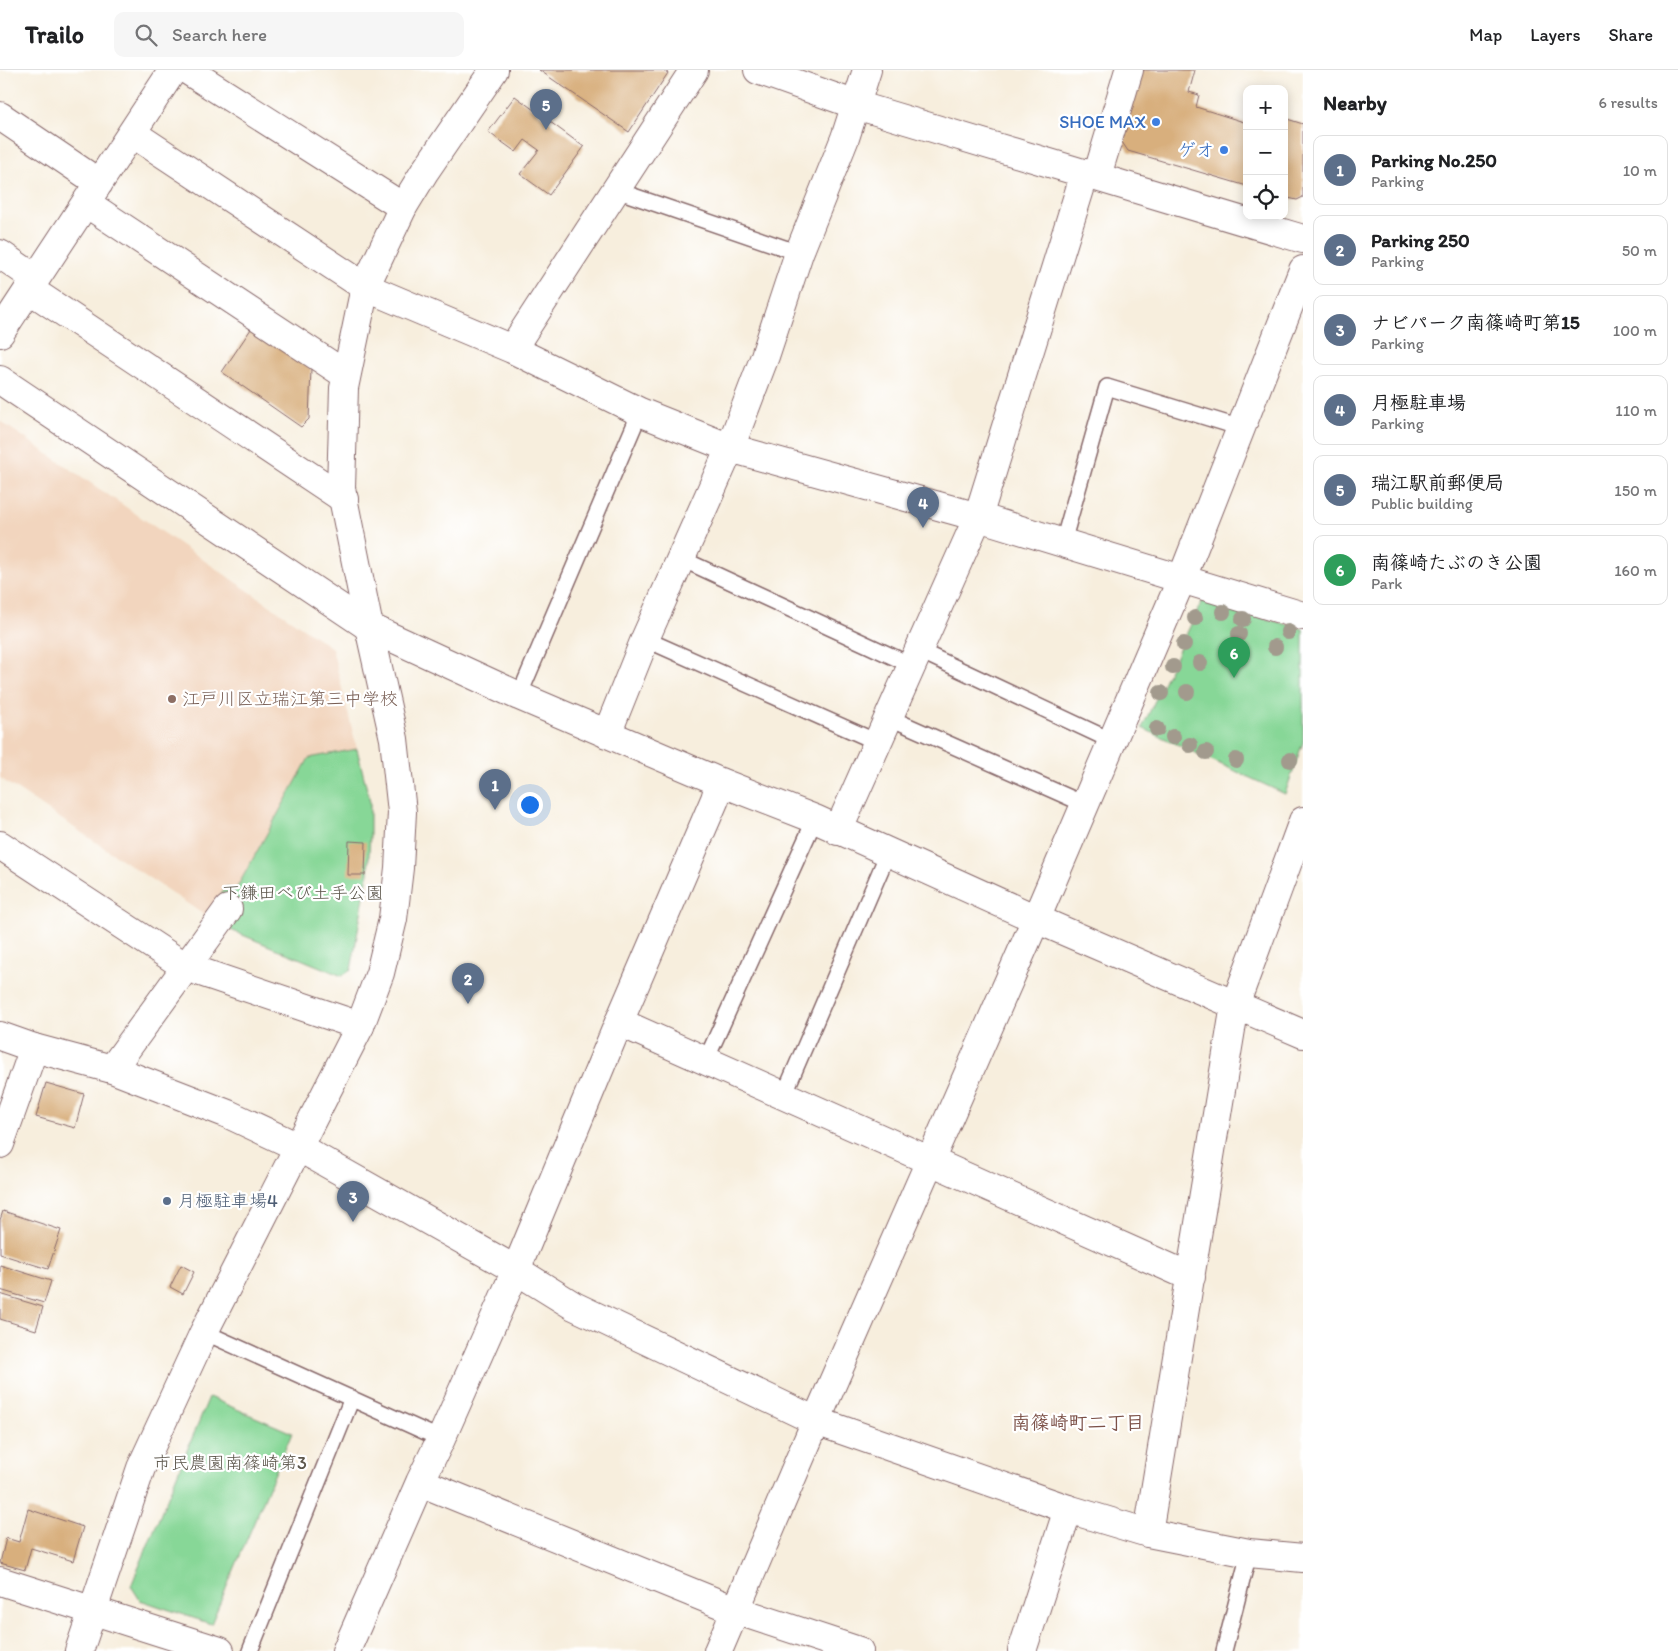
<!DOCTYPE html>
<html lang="en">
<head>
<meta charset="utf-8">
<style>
	body { margin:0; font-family:Itim,"Klee One",sans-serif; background:#f6f6f6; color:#202124 }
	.controls { position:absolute; right:15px; top:15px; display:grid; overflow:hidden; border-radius:10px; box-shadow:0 2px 12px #0003 }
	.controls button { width:45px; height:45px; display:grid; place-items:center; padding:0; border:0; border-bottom:1px solid #e0e0e0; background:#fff; color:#202124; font:25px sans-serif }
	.you { position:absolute; left:529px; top:734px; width:18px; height:18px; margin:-12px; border:4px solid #fff; border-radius:50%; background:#1a73e8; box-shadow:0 0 0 8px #1a73e833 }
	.badge { display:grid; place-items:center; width:32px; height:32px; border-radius:50%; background:#b45309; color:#fff; font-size:16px; font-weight:700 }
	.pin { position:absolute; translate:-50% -41px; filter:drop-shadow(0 1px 2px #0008) }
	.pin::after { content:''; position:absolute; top:26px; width:18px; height:15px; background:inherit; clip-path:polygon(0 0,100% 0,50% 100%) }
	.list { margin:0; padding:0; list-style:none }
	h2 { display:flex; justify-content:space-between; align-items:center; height:65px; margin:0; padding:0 20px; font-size:21px }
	h2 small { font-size:16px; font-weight:400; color:#757577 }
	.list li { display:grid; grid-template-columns:32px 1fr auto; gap:15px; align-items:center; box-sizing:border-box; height:70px; margin:0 10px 10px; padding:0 10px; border:1px solid #e0e0e0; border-radius:10px }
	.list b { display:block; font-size:19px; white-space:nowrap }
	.list p { margin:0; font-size:16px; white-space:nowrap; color:#757577 }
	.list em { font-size:16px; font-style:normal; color:#757577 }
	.icon { flex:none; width:28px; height:28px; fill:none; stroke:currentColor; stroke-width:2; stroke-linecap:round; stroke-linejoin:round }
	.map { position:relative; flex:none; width:1303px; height:1581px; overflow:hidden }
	header { display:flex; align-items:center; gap:30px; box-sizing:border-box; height:70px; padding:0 25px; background:#fff; border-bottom:1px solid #e0e0e0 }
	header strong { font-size:24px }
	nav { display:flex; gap:28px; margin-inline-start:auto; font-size:18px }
	.search { width:350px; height:45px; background:#f6f6f6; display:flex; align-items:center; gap:12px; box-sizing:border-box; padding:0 18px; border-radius:10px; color:#757577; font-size:19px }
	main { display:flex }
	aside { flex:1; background:#fff }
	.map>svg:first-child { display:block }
	.built { fill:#f2d5be }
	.green { fill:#87d797; stroke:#687b61 }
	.building { fill:#d8af7d }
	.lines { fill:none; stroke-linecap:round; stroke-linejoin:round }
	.lane-casing { stroke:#876769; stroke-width:18 }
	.street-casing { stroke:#876769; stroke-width:30 }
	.secondary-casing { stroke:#876769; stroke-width:30 }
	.lane { stroke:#fff; stroke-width:15 }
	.street { stroke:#fff; stroke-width:28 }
	.secondary { stroke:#fff; stroke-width:28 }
	.tree { fill:#a29a8d }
	.shop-dot { fill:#3f7fe0; stroke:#fff; stroke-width:2 }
	.education-dot { fill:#8d6e63; stroke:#fff; stroke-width:2 }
	.service-dot { fill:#5c6f8a; stroke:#fff; stroke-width:2 }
	.labels { text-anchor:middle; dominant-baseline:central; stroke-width:4.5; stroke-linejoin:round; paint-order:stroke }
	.shop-label { font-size:18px; fill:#366cbe; stroke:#fff; text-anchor:end }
	.education-label { font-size:18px; fill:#785e54; stroke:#fff; text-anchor:start }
	.park-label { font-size:18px; fill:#5c564b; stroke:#fff }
	.service-label { font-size:18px; fill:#4e5e75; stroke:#fff; text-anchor:start }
	.neighbourhood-label { font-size:19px; font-weight:bold; fill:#7c5148; stroke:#fff }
</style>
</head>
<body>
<header>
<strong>Trailo</strong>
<div class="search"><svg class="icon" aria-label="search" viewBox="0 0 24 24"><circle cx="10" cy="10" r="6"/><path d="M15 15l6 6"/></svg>Search here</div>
<nav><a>Map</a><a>Layers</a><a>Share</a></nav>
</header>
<main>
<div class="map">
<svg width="1303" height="1581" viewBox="0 0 1303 1581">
	<rect width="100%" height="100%" fill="#fff"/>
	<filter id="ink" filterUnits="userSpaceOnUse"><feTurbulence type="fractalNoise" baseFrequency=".02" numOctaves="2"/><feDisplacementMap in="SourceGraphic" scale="10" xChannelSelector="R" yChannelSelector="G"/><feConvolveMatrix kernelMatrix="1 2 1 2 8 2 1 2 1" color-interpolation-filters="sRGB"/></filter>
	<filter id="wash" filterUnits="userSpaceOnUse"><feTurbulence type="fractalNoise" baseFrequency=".0096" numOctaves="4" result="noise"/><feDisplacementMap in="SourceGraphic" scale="20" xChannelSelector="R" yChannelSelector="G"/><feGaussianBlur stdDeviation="1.12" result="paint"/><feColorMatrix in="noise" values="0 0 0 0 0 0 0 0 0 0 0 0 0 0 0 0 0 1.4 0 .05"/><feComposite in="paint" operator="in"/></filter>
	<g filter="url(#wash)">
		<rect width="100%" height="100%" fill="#f7eedd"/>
		<path class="built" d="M0,351L332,578L357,679L309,688L235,822L206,846L0,708Z"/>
		<path class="green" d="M1202,531L1303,559V672L1285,724L1142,658Z
			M357,679L370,732V765L368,804L351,900L342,906L228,859L206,846L227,816L235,821L309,688Z
			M209,1327L292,1363L211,1554L140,1530L131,1516Z"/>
		<g id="blocks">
			<path class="building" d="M539,0H663L668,3L629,62Z
				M1140,0H1195L1189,22L1199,25L1196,37L1247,53V116L1128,81L1120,69Z
				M515,26L584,77L549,125L520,104L539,80L525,70L516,82L488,62Z
				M1284,48L1303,54V127L1297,130L1284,127Z
				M253,256L311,299L309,349L301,357L222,302Z
				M349,771L366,772L365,805H348Z
				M46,1013L84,1024L75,1058L36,1047Z
				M3,1141L61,1160L48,1199L0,1184V1150Z
				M0,1195L51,1211L44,1233L0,1220Z
				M181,1195L194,1202L183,1224L170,1217Z
				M0,1224L43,1237L36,1260L0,1249Z
				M28,1439L83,1457L73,1491L31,1478L25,1500L0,1493L6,1468L19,1472Z"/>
		</g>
	</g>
	<g filter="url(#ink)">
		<use href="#blocks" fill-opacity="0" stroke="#876769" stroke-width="1"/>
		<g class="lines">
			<g class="lane-casing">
				<path id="lane" d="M616,120L799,183
					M1063,472L1107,317L1241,358
					M682,489L911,595
					M645,569L877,672
					M918,580L1112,671
					M519,626L640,342
					M888,647L1084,734
					M706,990L815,749
					M784,1025L888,783
					M204,1262L441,1369
					M250,1581L352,1328
					M1224,1581L1249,1483"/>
			</g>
			<g class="street-casing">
				<path id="street" d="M187,0L403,137
					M0,46L99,113
					M132,63L365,217L512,279L640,342L730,378L978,447L1303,546
					M1097,106L1129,0
					M86,133L346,305
					M0,184L36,209
					M29,219L344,429
					M0,263L173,0
					M512,279L694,0
					M0,310L369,557L519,626L720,712L815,749L1036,849L1303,964
					M607,664L645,569L730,378L765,286L799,183L845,68L867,0
					M838,761L978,447L1085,103
					M0,775L186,897L360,956
					M619,952L1191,1207
					M112,999L228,839
					M0,1074L34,978
					M420,1412L735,1540L859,1581
					M1148,1463L1235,935L1303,751
					M0,1511L220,1581
					M346,1581L420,1412L441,1369L516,1200L619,952L715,729L720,712
					M718,1581L816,1351L1036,849L1182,508L1303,200
					M1022,1581L1068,1439"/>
			</g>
			<g class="secondary-casing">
				<path id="secondary" d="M758,0L856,35L1303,169
					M0,966L34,978L112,999L228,1044L298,1077L516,1200L574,1236L816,1351L1068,1439L1148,1463L1249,1483L1303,1488
					M79,1581L141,1398L204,1262L360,956L380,903L393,849L399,798L402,742L394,669L369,557L341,418L344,318L365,217L403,137L425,101L494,0"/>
			</g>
			<use href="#lane" class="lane"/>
			<use href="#street" class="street"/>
			<use href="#secondary" class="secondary"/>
		</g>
		<g class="tree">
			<circle cx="1223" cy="542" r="8"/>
			<circle cx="1195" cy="548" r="8"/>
			<circle cx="1243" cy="549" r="8"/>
			<circle cx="1288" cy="562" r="8"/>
			<circle cx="1239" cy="564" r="8"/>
			<circle cx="1184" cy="574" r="8"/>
			<circle cx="1275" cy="577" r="8"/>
			<circle cx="1200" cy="593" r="8"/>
			<circle cx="1173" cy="597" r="8"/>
			<circle cx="1187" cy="622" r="8"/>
			<circle cx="1161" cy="623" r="8"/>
			<circle cx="1157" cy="659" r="8"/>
			<circle cx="1173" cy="667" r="8"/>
			<circle cx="1190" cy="675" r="8"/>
			<circle cx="1206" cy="682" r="8"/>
			<circle cx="1236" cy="690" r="8"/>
			<circle cx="1290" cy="690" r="8"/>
		</g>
	</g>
	<g class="shop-dot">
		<circle cx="1156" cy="52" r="5"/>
		<circle cx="1224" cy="80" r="5"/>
	</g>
	<circle class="education-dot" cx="172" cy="629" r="5"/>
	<circle class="service-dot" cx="167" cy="1131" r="5"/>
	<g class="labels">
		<g class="shop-label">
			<text x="1146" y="52">SHOE MAX</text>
			<text x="1214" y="80">ゲオ</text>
		</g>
		<g class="education-label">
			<text x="182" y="629">江戸川区立瑞江第三中学校</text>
		</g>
		<g class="park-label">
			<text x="303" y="823">下鎌田べび土手公園</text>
			<text x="230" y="1393">市民農園南篠崎第3</text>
		</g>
		<g class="service-label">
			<text x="177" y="1131">月極駐車場4</text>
		</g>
		<g class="neighbourhood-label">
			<text x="1078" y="1352">南篠崎町二丁目</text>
		</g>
	</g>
</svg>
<div class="controls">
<button>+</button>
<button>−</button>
<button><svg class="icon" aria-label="locate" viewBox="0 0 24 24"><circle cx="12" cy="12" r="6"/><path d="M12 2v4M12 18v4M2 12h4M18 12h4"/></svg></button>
</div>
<div class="you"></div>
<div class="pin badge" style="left:495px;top:740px;background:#5c6f8a">1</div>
<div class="pin badge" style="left:468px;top:934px;background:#5c6f8a">2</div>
<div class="pin badge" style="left:353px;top:1152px;background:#5c6f8a">3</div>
<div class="pin badge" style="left:923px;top:458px;background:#5c6f8a">4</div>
<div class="pin badge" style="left:546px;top:60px;background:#5c6f8a">5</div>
<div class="pin badge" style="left:1234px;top:608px;background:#2e9e5b">6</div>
</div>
<aside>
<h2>Nearby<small>6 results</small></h2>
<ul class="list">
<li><span class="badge" style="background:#5c6f8a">1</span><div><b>Parking No.250</b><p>Parking</p></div><em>10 m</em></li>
<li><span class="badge" style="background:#5c6f8a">2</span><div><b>Parking 250</b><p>Parking</p></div><em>50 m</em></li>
<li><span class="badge" style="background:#5c6f8a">3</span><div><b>ナビパーク南篠崎町第15</b><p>Parking</p></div><em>100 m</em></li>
<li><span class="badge" style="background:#5c6f8a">4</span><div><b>月極駐車場</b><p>Parking</p></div><em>110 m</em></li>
<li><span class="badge" style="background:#5c6f8a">5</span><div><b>瑞江駅前郵便局</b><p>Public building</p></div><em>150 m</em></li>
<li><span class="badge" style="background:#2e9e5b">6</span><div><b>南篠崎たぶのき公園</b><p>Park</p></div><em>160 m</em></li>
</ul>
</aside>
</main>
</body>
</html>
